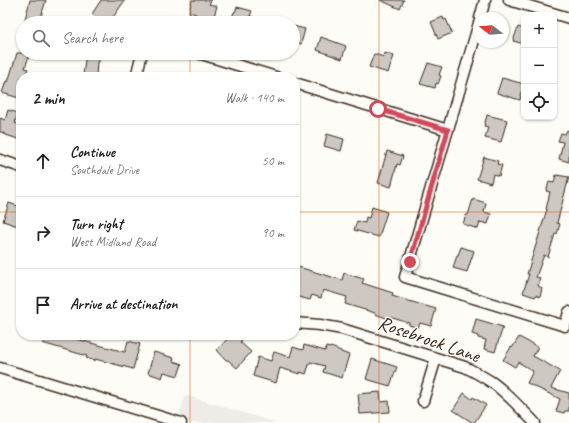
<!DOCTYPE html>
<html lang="en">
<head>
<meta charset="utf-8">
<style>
	body { margin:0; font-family:Caveat,sans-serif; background:#f6f6f6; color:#222 }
	.controls { position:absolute; right:12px; top:12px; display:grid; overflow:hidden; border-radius:8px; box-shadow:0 1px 3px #0004 }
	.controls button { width:36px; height:36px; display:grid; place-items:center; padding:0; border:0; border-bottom:1px solid #e0e0e0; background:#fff; color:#222; font:20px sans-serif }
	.compass { position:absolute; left:473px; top:12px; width:36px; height:36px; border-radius:50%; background:#fff; box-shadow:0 1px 3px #0004; rotate:287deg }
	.stop { position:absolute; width:12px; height:12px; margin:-9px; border:3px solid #d1495b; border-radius:50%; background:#fff }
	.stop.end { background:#d1495b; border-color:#fff; box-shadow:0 1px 4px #0008 }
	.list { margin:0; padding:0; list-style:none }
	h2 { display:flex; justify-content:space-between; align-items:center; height:52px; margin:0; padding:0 16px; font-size:17px }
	h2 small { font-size:13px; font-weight:400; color:#767676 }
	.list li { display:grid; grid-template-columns:26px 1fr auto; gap:12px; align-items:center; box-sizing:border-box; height:72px; padding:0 16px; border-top:1px solid #e0e0e0 }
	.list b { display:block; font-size:15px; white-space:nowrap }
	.list p { margin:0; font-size:13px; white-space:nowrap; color:#767676 }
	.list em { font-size:13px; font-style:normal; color:#767676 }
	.icon { flex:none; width:22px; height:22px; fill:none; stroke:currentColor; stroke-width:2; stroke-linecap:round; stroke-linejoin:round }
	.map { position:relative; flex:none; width:569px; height:423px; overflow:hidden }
	.search { position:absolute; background:#fff; box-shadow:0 1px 3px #0004; left:16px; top:16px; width:284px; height:44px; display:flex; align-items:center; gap:10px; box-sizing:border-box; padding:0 14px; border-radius:22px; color:#767676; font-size:15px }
	.panel { position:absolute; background:#fff; box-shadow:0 1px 3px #0004; left:16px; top:72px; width:284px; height:268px; border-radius:16px }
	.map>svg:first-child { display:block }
	.built { fill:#efece7 }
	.building { fill:#cdc8c2; stroke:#3b2a1e }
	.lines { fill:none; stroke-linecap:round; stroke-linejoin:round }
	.minor-casing { stroke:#3b2a1e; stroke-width:13 }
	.minor { stroke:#fdfcf7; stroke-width:10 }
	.route { stroke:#d1495b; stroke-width:5 }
	.grid { fill:none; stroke:#e8590c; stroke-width:1; stroke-opacity:0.55 }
	.labels { text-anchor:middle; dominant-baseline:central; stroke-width:3; stroke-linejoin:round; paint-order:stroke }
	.street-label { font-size:20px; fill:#3b2a1e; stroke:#fdfcf7 }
</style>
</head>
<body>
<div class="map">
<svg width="569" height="423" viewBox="0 0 569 423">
	<rect width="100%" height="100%" fill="#fdfcf7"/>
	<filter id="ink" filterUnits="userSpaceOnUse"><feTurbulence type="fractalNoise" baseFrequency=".025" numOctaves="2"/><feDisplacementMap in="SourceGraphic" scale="8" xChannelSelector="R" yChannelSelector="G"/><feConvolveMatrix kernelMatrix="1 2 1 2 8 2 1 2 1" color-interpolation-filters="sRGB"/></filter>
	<g filter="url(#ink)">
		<path class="built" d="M185,395L277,423H177Z"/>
		<path class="building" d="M30,0H46L39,23H24Z
			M101,0H125L109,23H107L98,17V18L92,14Z
			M192,0H211L209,4L217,6L213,20L196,16V14L189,12Z
			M380,0H404L400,9Z
			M237,7L252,11L250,16L266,21L265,23H230L234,12H235Z
			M443,17L444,20L446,19L452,33L438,39L431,22Z
			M293,26L305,29L301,44L293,41Z
			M518,27L524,29V44L513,41Z
			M321,37L346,46L342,59L317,50Z
			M17,53H30L25,68L28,69L25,77H21V97L19,96V98L2,93L6,81L8,82Z
			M86,53H100L99,62H97L96,77L83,75Z
			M385,53L394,56L388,73L369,67L374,54L384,57Z
			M428,63L442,67L439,75L441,76L438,84L436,83L435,88L420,84Z
			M502,78L524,84L520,100L497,93Z
			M8,110L18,113L15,123L21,125V140L3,134L4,133L0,132V118L5,120Z
			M487,115L507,120L501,142L485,138L488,127L484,126Z
			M567,130L569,131V162L559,159L563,142L558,141L561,133L565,134Z
			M327,134L344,139L341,151L324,146Z
			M387,151L403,156L400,165L397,164L391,187L378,183Z
			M484,157L498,161L497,164L502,165L499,176L493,174L491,183L477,179Z
			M556,175L569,177L557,223L560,224L557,234H555L548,257L544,255L536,277L540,278L538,286L542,288L540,297L536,295L535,297L523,293L529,274H527L547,209H546L550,192L546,191L549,182L554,183Z
			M473,199L486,203L484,212L491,214L488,224L480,222L478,229L463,224L466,215H468Z
			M9,203L21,207V227L3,221Z
			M372,207L387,212L379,237L354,230L357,221L365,223L366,217L369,218Z
			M461,247L474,251L467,272L453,268L457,255H458Z
			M295,266L342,280L344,273L364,279L362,283L393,293L392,296L436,309L431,326L420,323L418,328L409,325V323L389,317V319L375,314V313L345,304L347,297L323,290L321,298L312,295L310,300L295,296Z
			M476,319L503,327L495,352L484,349L486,340L478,338V336L472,334Z
			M44,335H61L125,352L128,341L140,344L133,369L95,359V361L86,358L87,356L42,343Z
			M231,335H236L242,340L240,342L251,352L237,368L228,360H226L217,350Z
			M519,337L538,347L533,356L560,371L551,388L569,393V411H565L564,413L556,411L560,399L527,383L533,371L518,362L515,367L503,360L511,347L512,348Z
			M304,345L325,351L326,347L330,348L331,347L341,351V352L349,355L342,378L323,372L325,366L310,362L306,374L300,372V374L280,368L276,383L253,376L258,357L271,361L274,352L290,357L293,347L303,350Z
			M154,352L174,358L173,361L182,364L178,376L164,372L162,378L148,373Z
			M372,359L397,367L390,386L366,379Z
			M380,392L381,402L389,401L390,412L360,414L358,394Z
			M464,393L472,399L473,397L486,405L474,423H473L453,410Z"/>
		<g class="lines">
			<g class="minor-casing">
				<path id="minor" d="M509,0L569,18
					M480,18L485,0
					M479,23L405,277L565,326L569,312
					M198,53L276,77
					M136,77L142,53
					M295,83L448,130
					M0,160L21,167
					M295,323L320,325L342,329L465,367C475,372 484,377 493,383C508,394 521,409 535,423
					M0,368L181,423
					M423,401L436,358"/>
			</g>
			<use href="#minor" class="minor"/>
		</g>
	</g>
	<g class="lines" filter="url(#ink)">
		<path class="route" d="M378,109L448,130L410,262"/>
	</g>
	<path class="grid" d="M190,0V23M379,0V423M190,53V77M0,212H21M295,212H569M190,335V423"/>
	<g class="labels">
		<g class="street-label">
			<text transform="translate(429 339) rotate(19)">Rosebrock Lane</text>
		</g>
	</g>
</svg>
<div class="controls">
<button>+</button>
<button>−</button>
<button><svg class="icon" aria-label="locate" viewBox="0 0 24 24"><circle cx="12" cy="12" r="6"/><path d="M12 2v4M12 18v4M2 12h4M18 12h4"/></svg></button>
</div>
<svg class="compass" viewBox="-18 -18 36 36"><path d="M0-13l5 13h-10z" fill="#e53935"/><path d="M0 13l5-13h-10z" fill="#767676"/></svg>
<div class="stop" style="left:378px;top:109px"></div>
<div class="stop end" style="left:410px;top:262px"></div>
<div class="search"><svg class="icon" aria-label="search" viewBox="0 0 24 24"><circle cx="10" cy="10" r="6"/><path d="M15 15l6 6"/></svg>Search here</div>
<section class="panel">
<h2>2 min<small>Walk · 140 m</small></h2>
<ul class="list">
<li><svg class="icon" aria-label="ahead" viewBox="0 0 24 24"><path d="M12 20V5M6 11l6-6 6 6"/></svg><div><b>Continue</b><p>Southdale Drive</p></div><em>50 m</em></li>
<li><svg class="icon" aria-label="right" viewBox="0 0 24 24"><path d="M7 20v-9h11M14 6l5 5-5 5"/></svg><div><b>Turn right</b><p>West Midland Road</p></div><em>90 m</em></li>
<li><svg class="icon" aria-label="arrive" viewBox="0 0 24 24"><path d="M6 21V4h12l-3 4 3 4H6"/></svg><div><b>Arrive at destination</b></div></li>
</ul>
</section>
</div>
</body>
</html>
